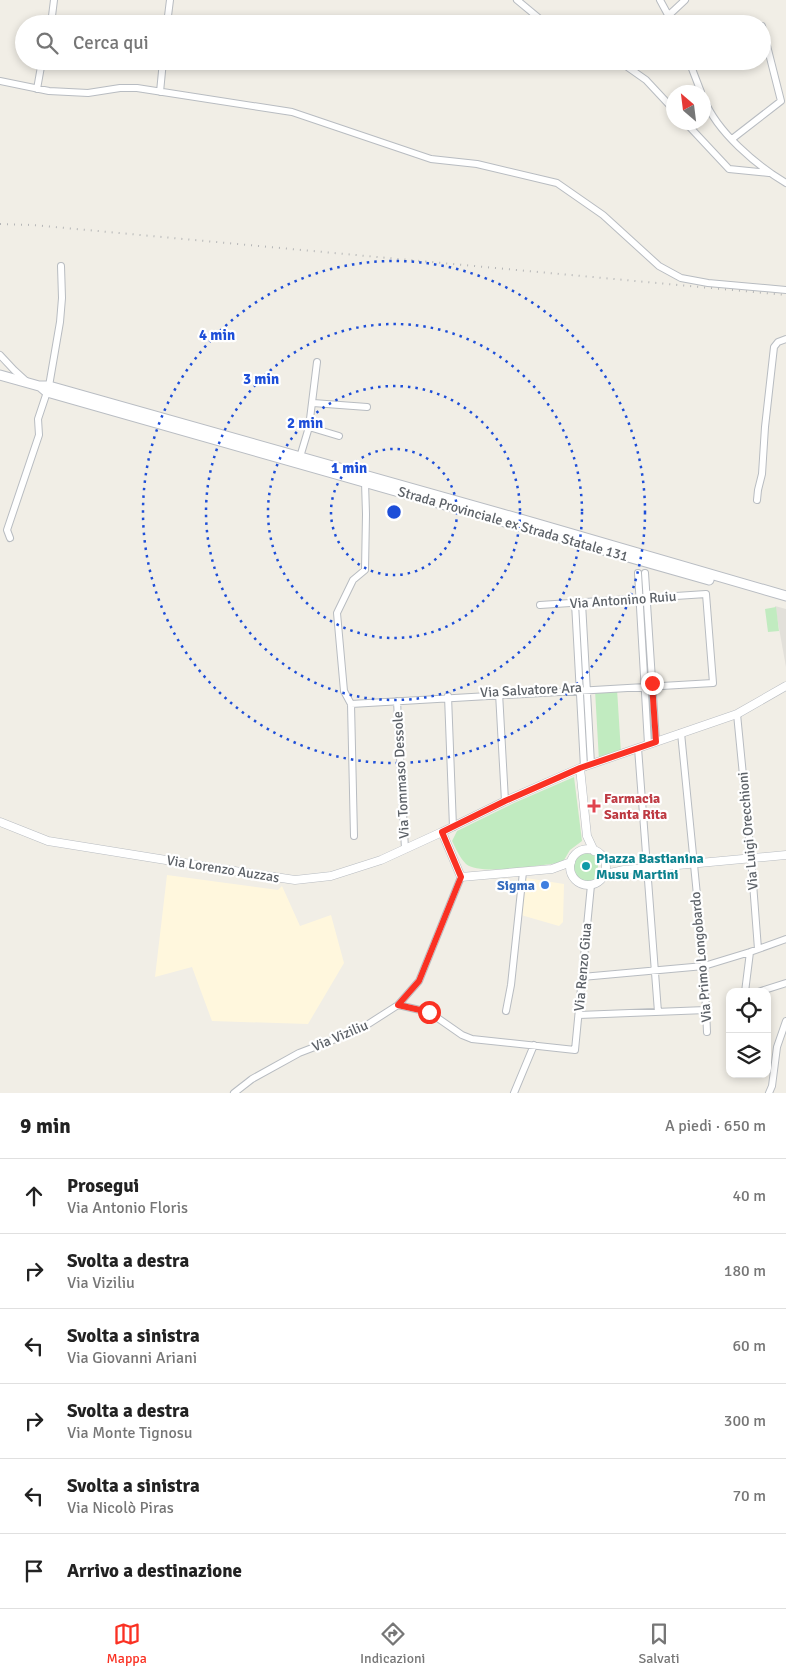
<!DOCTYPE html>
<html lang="it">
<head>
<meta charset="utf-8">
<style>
	body { margin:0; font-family:Signika,sans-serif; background:#f6f6f6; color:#222 }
	.controls { position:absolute; right:15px; bottom:15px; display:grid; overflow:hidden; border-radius:10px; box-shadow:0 2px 8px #0003 }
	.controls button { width:45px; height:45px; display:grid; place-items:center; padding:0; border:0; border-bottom:1px solid #e0e0e0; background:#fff; color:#222; font:25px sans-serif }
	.compass { position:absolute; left:666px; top:85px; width:45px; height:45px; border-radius:50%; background:#fff; box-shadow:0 2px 8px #0003; rotate:332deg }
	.stop { position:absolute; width:15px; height:15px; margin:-11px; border:4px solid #fa3123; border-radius:50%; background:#fff }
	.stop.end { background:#fa3123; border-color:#fff; box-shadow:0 1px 5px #0008 }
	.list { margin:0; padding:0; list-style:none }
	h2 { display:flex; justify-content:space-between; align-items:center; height:65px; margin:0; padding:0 20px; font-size:21px }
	h2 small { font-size:16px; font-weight:400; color:#767676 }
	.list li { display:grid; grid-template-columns:32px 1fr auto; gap:15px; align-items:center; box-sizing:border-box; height:75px; padding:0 20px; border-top:1px solid #e0e0e0 }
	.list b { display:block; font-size:19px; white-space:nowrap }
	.list p { margin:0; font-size:16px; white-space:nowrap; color:#767676 }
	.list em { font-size:16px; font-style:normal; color:#767676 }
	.icon { flex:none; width:28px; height:28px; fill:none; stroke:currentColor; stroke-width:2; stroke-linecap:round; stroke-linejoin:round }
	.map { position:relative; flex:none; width:786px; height:1093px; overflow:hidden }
	.search { position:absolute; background:#fff; box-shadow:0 2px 8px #0003; left:15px; right:15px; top:15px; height:55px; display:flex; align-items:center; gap:12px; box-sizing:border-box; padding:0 18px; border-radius:28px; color:#767676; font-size:19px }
	.sheet { height:515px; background:#fff }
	nav { display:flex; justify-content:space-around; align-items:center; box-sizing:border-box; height:70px; border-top:1px solid #e0e0e0; background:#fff; font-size:14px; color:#767676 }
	nav a { display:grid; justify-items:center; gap:2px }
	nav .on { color:#fa3123 }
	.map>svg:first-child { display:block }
	.commercial { fill:#fff7dd }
	.industrial { fill:#e2e0da }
	.green { fill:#c1ebc0 }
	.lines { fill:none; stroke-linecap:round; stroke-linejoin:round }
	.minor-casing { stroke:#b8bcc1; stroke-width:8 }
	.tertiary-casing { stroke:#b8bcc1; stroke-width:9 }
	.secondary-casing { stroke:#b9bdc3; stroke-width:11 }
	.minor { stroke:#fff; stroke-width:6 }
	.tertiary { stroke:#fff; stroke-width:8 }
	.secondary { stroke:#fff; stroke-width:9 }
	.rail { stroke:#b5b6b7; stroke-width:2; stroke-dasharray:1 6; stroke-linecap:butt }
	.route { stroke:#fa3123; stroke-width:6 }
	.ring { fill:none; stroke:#1d4ed8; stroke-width:2.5; stroke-dasharray:2.5 5 }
	.health-dot { fill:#e0444e; stroke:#fff; stroke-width:2 }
	.culture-dot { fill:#0f9aa8; stroke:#fff; stroke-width:2 }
	.shop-dot { fill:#3f7fe0; stroke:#fff; stroke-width:2 }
	.labels { text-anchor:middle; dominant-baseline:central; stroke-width:4.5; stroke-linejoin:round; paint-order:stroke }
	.street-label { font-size:14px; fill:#5d6268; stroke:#fff }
	.health-label { font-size:14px; font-weight:bold; fill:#be3a42; stroke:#fff; text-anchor:start }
	.culture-label { font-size:14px; font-weight:bold; fill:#0d838f; stroke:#fff; text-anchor:start }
	.shop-label { font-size:14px; font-weight:bold; fill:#366cbe; stroke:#fff; text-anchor:end }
	.centre { fill:#1d4ed8; stroke:#fff; stroke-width:2.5 }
	.ring-label { font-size:15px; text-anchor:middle; font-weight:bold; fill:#1d4ed8; stroke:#fff; stroke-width:4.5; stroke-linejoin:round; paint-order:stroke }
</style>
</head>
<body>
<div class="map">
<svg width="786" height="1093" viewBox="0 0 786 1093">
	<rect width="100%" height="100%" fill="#f1eee6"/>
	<path class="commercial" d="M167,875L278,890L282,886L300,926L331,915L344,963L308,1024L212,1021L192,967L155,977Z
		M526,878L564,884L563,922L559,926L521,915Z"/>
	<path class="industrial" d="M775,606L786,609V667Z"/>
	<path class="green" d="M776,607L779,631L768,632L765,609Z
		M617,689L621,753L599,761L595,690Z
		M574,777L582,841L570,850L564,860L559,863C539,865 480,876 466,864C460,858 456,849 452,841L457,831L514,803Z
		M586,853C593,854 600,857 602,864H598V870H602C585,901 558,862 586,853Z"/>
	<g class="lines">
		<g class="minor-casing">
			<path id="minor" d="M517,0L546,24
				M660,0L673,24
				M669,15L685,0
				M51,24L54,0
				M167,24L170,0
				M619,61L646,80L674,110
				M689,61L701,92
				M0,81L49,91L88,93L120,88H137L292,112L431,159L477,164L557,183L603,215L659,266L681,278L708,283L786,290
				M37,89L42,61
				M160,92L163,61
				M704,99C717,132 756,165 786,183
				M685,122L729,169L769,173
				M732,139L781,101L762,26
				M0,355L14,370L26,381
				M49,386L60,322L62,298L61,266
				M313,403L367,407
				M309,427L339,436
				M300,457L309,427L317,362
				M757,500L758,490L762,474L765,427L774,347L778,342L786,339
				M10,538L7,530L39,435L38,419L47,392
				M638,573L648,744
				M645,573L656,741
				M575,603L584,767
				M582,603L591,764
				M499,693L505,801
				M448,696L453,827
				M397,701L405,849
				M351,704L713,683L706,594L540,605
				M737,714L751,857L758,949
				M681,733L704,966L707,1032
				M638,748L658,1012
				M354,836L351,704L344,691L337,613L353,580L365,570L366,514L365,482
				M582,977L704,966L750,952L786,939
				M745,992L750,952
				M758,992L786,983
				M398,1005L429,1012L462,1035L472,1039L575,1050L591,885
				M506,1011L511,985L523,872
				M579,1015L706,1010
				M234,1093L252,1079L299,1053L359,1030L398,1005L419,981L461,877
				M514,1093L534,1045
				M769,1093L772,1086L777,1047L786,1021"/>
		</g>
		<g class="tertiary-casing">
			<path id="tertiary" d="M580,768L587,836L594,851
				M0,822L48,841L228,870L295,880L331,876L381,860L442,832L505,801L580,768L737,714L786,686
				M442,832L461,877L552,869L571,862
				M570 867a18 18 0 1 1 36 0a18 18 0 1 1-36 0Z
				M602,878L610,873L624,870L786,855"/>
		</g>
		<g class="secondary-casing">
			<path id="secondary" d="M0,375L39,386H49L538,524L786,596
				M40,386L47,392L709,580"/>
		</g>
		<use href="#minor" class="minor"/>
		<use href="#tertiary" class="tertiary"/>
		<use href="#secondary" class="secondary"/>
		<path class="rail" d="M0,224L33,225L786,295"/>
	</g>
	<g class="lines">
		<path class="route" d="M429,1012L398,1005L419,981L461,877L442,832L505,801L580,768L656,742L652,683"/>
	</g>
	<g class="ring">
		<circle cx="394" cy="512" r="63"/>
		<circle cx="394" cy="512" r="126"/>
		<circle cx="394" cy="512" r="188"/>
		<circle cx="394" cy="512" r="251"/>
	</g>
	<path class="health-dot" d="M591.5 798.5h5v5h5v5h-5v5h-5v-5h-5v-5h5z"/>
	<circle class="culture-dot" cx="586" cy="866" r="5"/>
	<circle class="shop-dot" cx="545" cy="885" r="5"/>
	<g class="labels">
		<g class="street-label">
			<text transform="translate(513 524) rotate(16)">Strada Provinciale ex Strada Statale 131</text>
			<text transform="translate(623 600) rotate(-4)">Via Antonino Ruiu</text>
			<text transform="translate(531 690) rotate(-3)">Via Salvatore Ara</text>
			<text transform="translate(401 775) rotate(-93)">Via Tommaso Dessole</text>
			<text transform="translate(748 831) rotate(-95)">Via Luigi Orecchioni</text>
			<text transform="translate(223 869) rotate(9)">Via Lorenzo Auzzas</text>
			<text transform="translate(701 957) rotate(-95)">Via Primo Longobardo</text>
			<text transform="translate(583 967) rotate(-85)">Via Renzo Giua</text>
			<text transform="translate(340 1036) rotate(-23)">Via Viziliu</text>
		</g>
		<g class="health-label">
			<text x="604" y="798">Farmacia<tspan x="604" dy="16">Santa Rita</tspan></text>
		</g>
		<g class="culture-label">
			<text x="596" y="858">Piazza Bastianina<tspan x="596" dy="16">Musu Martini</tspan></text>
		</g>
		<g class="shop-label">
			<text x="535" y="885">Sigma</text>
		</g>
	</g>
	<circle cx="394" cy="512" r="8" class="centre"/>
	<g class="ring-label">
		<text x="217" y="340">4 min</text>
		<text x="261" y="384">3 min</text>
		<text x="305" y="428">2 min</text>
		<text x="349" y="473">1 min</text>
	</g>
</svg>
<div class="controls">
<button><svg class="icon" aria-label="locate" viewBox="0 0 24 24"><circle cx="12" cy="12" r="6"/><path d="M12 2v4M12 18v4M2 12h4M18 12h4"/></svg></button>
<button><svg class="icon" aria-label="layers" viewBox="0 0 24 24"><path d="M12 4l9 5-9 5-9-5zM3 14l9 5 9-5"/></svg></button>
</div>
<svg class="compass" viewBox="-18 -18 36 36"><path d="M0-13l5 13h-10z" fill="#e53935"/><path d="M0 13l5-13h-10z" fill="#767676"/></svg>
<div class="stop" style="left:429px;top:1012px"></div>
<div class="stop end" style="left:652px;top:683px"></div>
<div class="search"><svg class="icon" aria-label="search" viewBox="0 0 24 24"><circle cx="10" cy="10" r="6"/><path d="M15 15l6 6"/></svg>Cerca qui</div>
</div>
<section class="sheet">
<h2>9 min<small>A piedi · 650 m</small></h2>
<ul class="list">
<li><svg class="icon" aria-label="ahead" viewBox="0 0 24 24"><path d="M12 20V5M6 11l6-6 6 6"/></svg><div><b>Prosegui</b><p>Via Antonio Floris</p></div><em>40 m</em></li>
<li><svg class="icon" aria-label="right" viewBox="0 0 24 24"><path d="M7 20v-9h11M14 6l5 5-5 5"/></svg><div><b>Svolta a destra</b><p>Via Viziliu</p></div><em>180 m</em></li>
<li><svg class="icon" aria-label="left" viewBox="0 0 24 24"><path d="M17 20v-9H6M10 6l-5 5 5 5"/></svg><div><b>Svolta a sinistra</b><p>Via Giovanni Ariani</p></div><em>60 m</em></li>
<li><svg class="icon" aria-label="right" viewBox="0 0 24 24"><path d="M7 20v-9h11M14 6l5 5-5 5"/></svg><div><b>Svolta a destra</b><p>Via Monte Tignosu</p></div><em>300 m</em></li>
<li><svg class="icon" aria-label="left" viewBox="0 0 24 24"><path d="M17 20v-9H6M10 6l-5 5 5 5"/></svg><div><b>Svolta a sinistra</b><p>Via Nicolò Piras</p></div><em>70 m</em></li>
<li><svg class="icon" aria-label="arrive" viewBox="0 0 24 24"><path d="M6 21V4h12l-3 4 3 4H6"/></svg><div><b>Arrivo a destinazione</b></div></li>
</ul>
</section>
<nav>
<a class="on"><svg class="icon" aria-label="map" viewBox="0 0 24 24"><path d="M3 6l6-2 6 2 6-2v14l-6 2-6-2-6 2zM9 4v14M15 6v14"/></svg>Mappa</a>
<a><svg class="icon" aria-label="directions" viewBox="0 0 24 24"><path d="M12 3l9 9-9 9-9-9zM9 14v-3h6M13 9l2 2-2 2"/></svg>Indicazioni</a>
<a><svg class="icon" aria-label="saved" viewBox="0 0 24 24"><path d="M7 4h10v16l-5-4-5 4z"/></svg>Salvati</a>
</nav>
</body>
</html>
